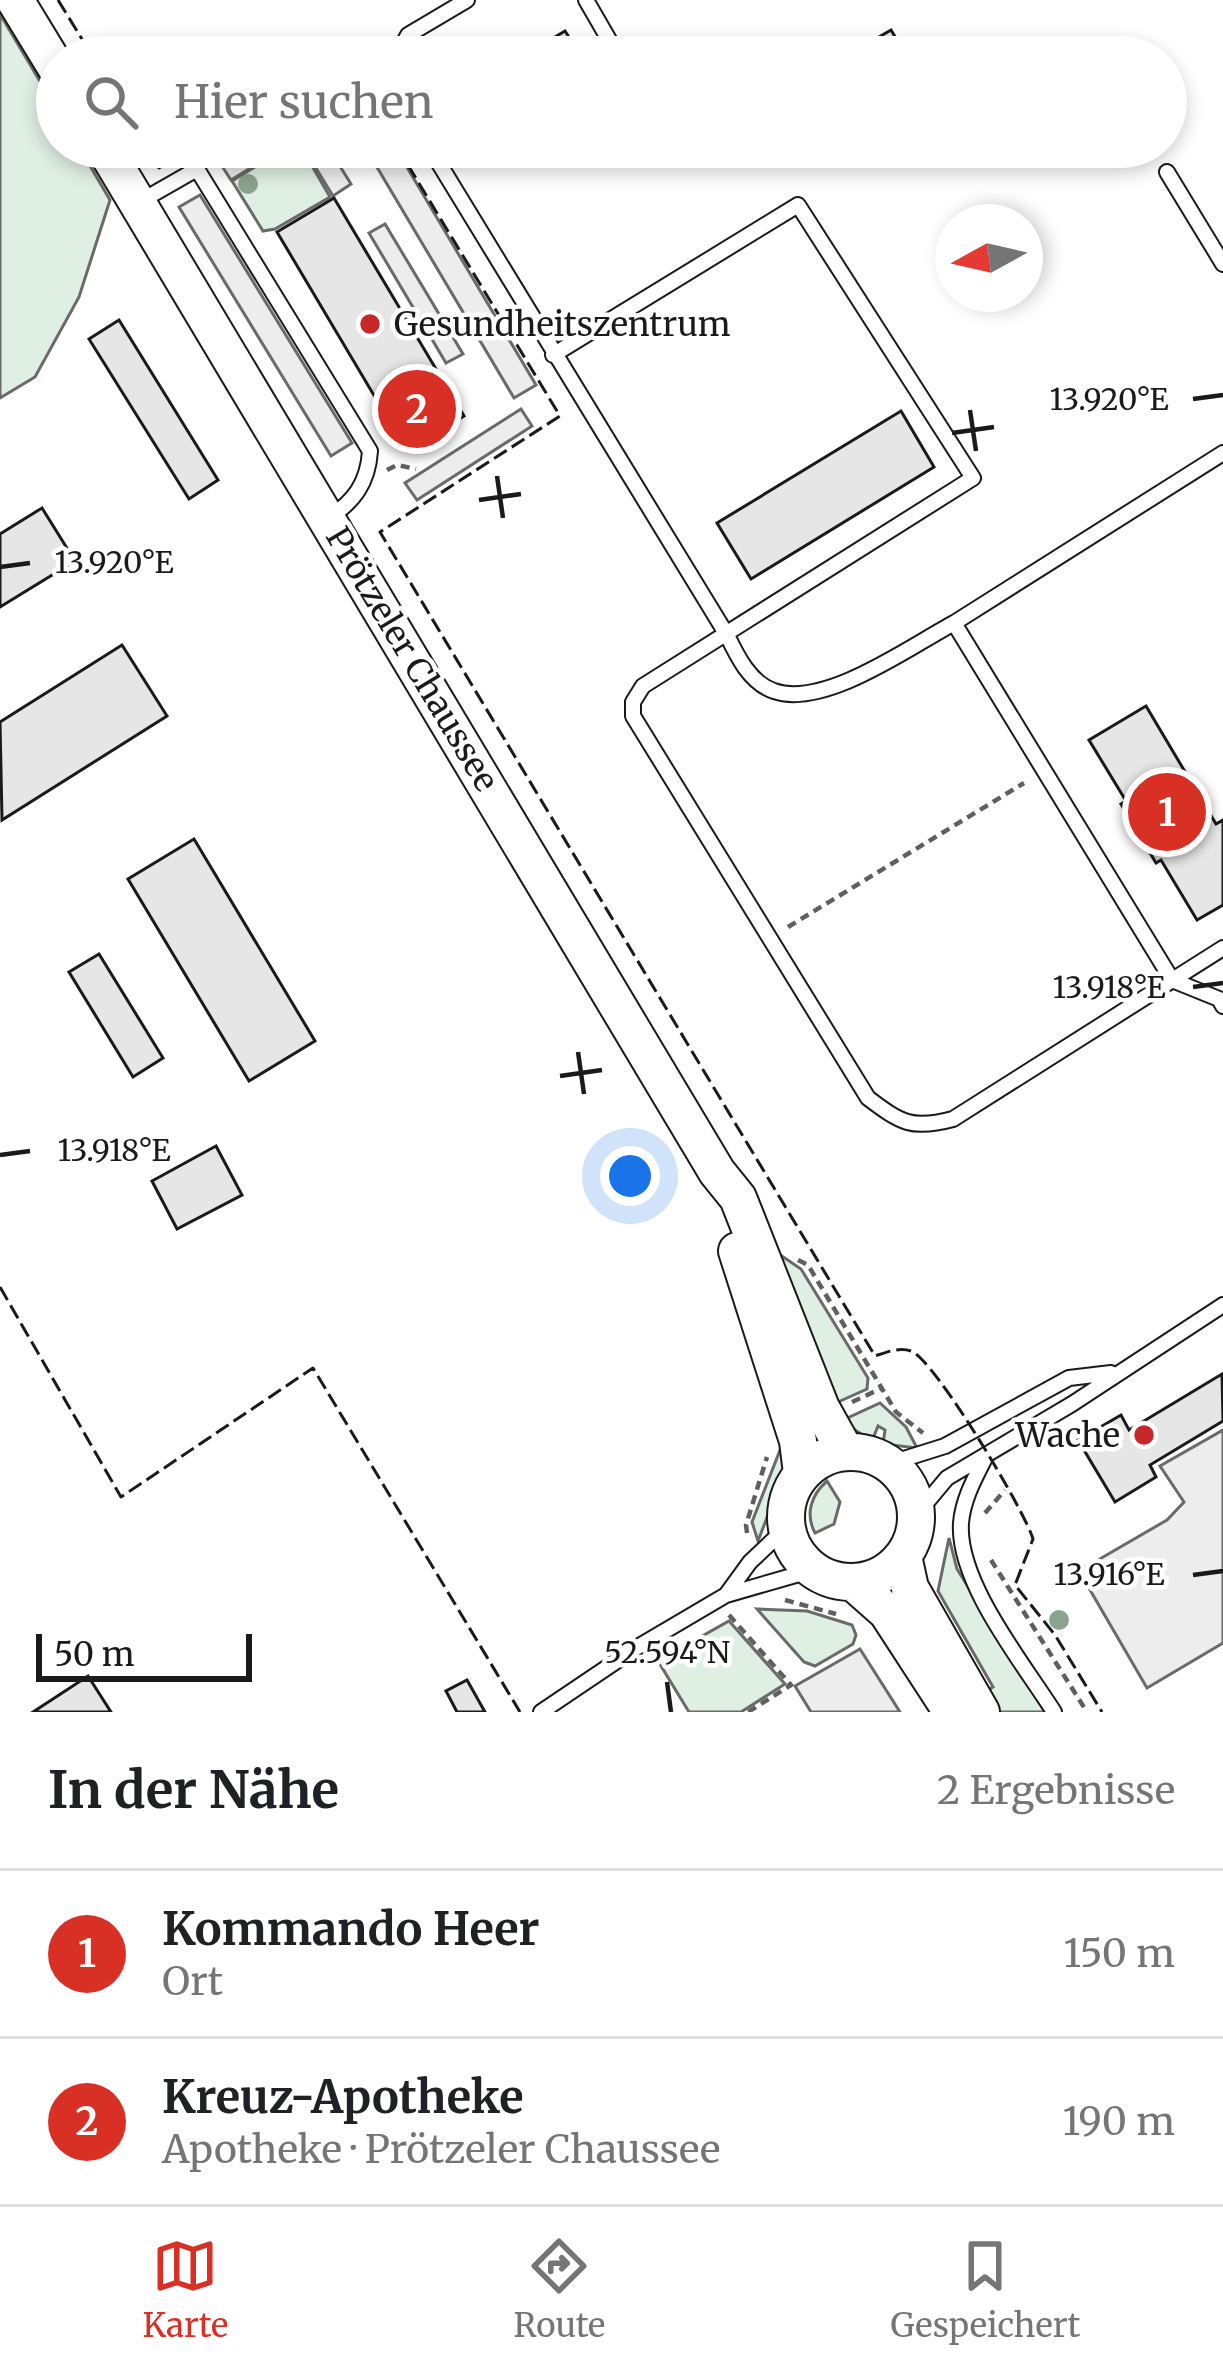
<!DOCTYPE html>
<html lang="de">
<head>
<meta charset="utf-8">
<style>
	body { margin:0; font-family:Merriweather,serif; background:#f6f6f6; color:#202124 }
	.compass { position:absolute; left:935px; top:204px; width:108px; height:108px; border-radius:50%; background:#fff; box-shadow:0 6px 18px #0003; rotate:262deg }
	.scale { position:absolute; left:36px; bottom:30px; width:216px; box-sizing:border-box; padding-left:12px; border:6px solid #1a1a1a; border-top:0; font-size:33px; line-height:42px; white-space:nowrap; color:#1a1a1a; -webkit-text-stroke:9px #fff; paint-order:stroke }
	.you { position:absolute; left:630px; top:1176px; width:42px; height:42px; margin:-30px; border:9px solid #fff; border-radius:50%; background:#1a73e8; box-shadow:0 0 0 18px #1a73e833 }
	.badge { display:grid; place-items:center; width:78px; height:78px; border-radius:50%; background:#d93025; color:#fff; font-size:39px; font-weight:700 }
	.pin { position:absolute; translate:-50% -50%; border:6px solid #fff; box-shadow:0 3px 12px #0006 }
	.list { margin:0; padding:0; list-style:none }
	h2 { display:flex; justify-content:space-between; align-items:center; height:156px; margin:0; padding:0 48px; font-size:51px }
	h2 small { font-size:39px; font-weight:400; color:#757577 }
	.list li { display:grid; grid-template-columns:78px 1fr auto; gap:36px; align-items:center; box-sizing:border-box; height:168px; padding:0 48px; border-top:3px solid #e0e0e0 }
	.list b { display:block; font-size:45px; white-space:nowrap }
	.list p { margin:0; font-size:39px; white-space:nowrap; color:#757577 }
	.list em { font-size:39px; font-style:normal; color:#757577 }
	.icon { flex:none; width:66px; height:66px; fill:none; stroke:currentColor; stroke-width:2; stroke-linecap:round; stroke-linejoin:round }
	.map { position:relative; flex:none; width:1223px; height:1712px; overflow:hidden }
	.search { position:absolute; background:#fff; box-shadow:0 6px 18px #0003; left:36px; right:36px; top:36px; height:132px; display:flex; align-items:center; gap:30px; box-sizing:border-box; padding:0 42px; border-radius:66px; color:#757577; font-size:45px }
	.sheet { height:492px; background:#fff }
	nav { display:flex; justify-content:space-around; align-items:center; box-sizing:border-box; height:168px; border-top:3px solid #e0e0e0; background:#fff; font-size:33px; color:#757577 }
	nav a { display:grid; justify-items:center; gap:6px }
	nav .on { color:#d93025 }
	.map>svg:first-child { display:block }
	.green { fill:#e0efe3; stroke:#6a6a6a; stroke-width:3 }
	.parking { fill:#ededed; stroke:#6a6a6a; stroke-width:3 }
	.building { fill:#e6e6e6; stroke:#1a1a1a; stroke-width:3 }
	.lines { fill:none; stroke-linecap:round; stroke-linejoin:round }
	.lane-casing { stroke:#1a1a1a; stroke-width:18 }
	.secondary-casing { stroke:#1a1a1a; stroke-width:40 }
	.path { stroke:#5f5f5f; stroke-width:4.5; stroke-dasharray:9 6; stroke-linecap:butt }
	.lane { stroke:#fff; stroke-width:14 }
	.secondary { stroke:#fff; stroke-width:36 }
	.fence { stroke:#1a1a1a; stroke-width:3; stroke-dasharray:15 6; stroke-linecap:butt }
	.tree { fill:#8aa48f }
	.ticks { fill:none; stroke:#1a1a1a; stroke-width:4.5 }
	.poi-dot { fill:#c62828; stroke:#fff; stroke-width:4.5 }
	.labels { text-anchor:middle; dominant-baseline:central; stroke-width:9; stroke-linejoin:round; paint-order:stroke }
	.poi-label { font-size:33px; fill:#1a1a1a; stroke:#fff; text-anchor:start }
	.street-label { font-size:33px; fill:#1a1a1a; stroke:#fff }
	.ticks-label { font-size:30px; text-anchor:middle; fill:#1a1a1a; stroke:#fff; stroke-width:9; stroke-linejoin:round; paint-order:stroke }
</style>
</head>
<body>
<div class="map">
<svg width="1223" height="1712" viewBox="0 0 1223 1712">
	<rect width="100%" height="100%" fill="#fff"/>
	<path class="green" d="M0,14L57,110V147H79L110,200L79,297L35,377L0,398Z
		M287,147H301L330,197L275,229L263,231L232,181Z
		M770,1248L801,1269L868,1378L867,1389L829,1406Z
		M880,1403L906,1427L917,1448L883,1444L885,1430L878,1426L872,1441L841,1421Z
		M782,1445L787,1465L758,1541L752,1522Z
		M827,1481L840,1502L834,1524L815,1533C805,1514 811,1495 827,1481Z
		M949,1538L957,1569L1045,1712H992L981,1694L993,1687L938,1591Z
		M757,1609L807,1611L852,1625L856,1635L853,1644L815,1666L804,1662Z
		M729,1621L785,1684L741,1712H689L658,1661Z"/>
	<path class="parking" d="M246,147H284L231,180L220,163Z
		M303,147H328L351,184L333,196Z
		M365,147H395L536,385L514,398Z
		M200,195L352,443L331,456L179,207Z
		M385,224L463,354L446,363L369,233Z
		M521,409L532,426L417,500L405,483Z
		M1223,1430V1643L1147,1688L1079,1571L1167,1520L1184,1502L1160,1466Z
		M860,1649L900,1712H811L795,1686Z"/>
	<path class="building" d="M891,30L897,40L869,57H859L855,51Z
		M565,31L572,42L547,57H532L530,52Z
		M334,198L464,416L407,451L277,232Z
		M119,320L218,480L189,499L89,339Z
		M901,411L934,467L751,579L717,523Z
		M42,508L75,561L0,607V534Z
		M122,645L167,716L2,820L0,722Z
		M1146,706L1216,824L1223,820V905L1197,920L1161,860L1156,863L1121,804L1126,801L1089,740Z
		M194,839L315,1041L249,1081L128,879Z
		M99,954L163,1058L133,1077L69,972Z
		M216,1146L242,1195L177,1229L152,1181Z
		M1222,1374L1223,1421L1150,1465L1156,1477L1115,1502L1078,1440L1121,1415L1129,1430Z
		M88,1676L111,1712H33Z
		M467,1680L485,1712H457L446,1691Z"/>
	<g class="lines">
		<g class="lane-casing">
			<path id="lane" d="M586,0L612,45
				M396,57L408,35L467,0
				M429,147L727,635C737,656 750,683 774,691C824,709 911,646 954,623L1172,980L1219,999L1223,1006
				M1167,172L1223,264
				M141,201L197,169L370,451C368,483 354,502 327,519
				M553,355L798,205L973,478L643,686L633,702V716L868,1098C901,1123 912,1130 953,1119L1223,948
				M954,623L1223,453
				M987,1454C976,1476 963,1498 961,1523C957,1582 1023,1663 1054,1712
				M891,1463L945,1446L1069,1378L1111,1373
				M916,1515L947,1478L1072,1404L1223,1305
				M726,1595L750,1562L786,1528
				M541,1712L636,1648L726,1595L813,1570"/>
		</g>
		<g class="secondary-casing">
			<path id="secondary" d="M15,0L57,69
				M104,147L717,1172L738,1198L821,1408L845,1451
				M737,1251L798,1441L802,1473
				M786 1517a65 65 0 1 1 130 0a65 65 0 1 1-130 0Z
				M903,1556L910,1588L981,1712
				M853,1582L887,1612L952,1712"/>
		</g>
		<path class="path" d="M387,470L397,465L416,469
			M788,927L1024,783
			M798,1260L808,1265L896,1412L923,1433
			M852,1402L880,1389
			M985,1513L1005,1490
			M747,1533L746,1525L767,1457
			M991,1560L1087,1712
			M785,1600L836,1614
			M729,1615L791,1685L748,1712"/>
		<use href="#lane" class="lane"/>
		<use href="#secondary" class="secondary"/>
		<path class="fence" d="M58,0L93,57
			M147,147L159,168L193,147
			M397,147L560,416L380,532L875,1356C887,1352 899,1347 911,1351C935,1360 1025,1511 1033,1539L1015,1585L1055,1635L1102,1712
			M0,1287L121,1497L313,1368L520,1712"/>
	</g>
	<g class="tree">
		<circle cx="248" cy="184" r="10"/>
		<circle cx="1059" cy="1620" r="10"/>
	</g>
	<path class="ticks" d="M1193,399L1223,395M970,410L976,451M952,433L994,427M497,476L503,518M479,500L521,494M0,567L30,563M1193,987L1223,983M578,1052L584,1094M560,1076L602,1070M0,1155L30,1151M1193,1575L1223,1571M667,1682L671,1712"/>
	<g class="poi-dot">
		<circle cx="370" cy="324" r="12"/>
		<circle cx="1144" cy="1435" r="12"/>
	</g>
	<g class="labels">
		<g class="poi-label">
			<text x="394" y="324">Gesundheitszentrum</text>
			<text x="1120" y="1435" text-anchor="end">Wache</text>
		</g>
		<g class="street-label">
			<text transform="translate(412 659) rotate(59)">Prötzeler Chaussee</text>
		</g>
	</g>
	<g class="ticks-label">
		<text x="1109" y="410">13.920°E</text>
		<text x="114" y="573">13.920°E</text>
		<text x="1109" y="998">13.918°E</text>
		<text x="114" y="1161">13.918°E</text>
		<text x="1109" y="1585">13.916°E</text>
		<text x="667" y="1663">52.594°N</text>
	</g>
</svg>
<svg class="compass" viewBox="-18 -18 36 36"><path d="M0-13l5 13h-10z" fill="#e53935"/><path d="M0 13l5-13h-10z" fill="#757577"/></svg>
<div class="scale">50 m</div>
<div class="you"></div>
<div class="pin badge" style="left:1167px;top:812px">1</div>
<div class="pin badge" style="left:417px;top:409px">2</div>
<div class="search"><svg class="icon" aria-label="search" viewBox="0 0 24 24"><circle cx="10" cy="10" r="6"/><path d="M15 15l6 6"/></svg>Hier suchen</div>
</div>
<section class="sheet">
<h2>In der Nähe<small>2 Ergebnisse</small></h2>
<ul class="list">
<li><span class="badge">1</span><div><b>Kommando Heer</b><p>Ort</p></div><em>150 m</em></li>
<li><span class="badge">2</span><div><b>Kreuz-Apotheke</b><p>Apotheke · Prötzeler Chaussee</p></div><em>190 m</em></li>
</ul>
</section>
<nav>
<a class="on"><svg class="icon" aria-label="map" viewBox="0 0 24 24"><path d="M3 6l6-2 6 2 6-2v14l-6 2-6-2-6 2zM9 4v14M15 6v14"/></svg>Karte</a>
<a><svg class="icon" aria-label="directions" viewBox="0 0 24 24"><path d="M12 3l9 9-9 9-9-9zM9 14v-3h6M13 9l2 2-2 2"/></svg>Route</a>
<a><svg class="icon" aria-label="saved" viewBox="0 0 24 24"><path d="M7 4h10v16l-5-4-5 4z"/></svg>Gespeichert</a>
</nav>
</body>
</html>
